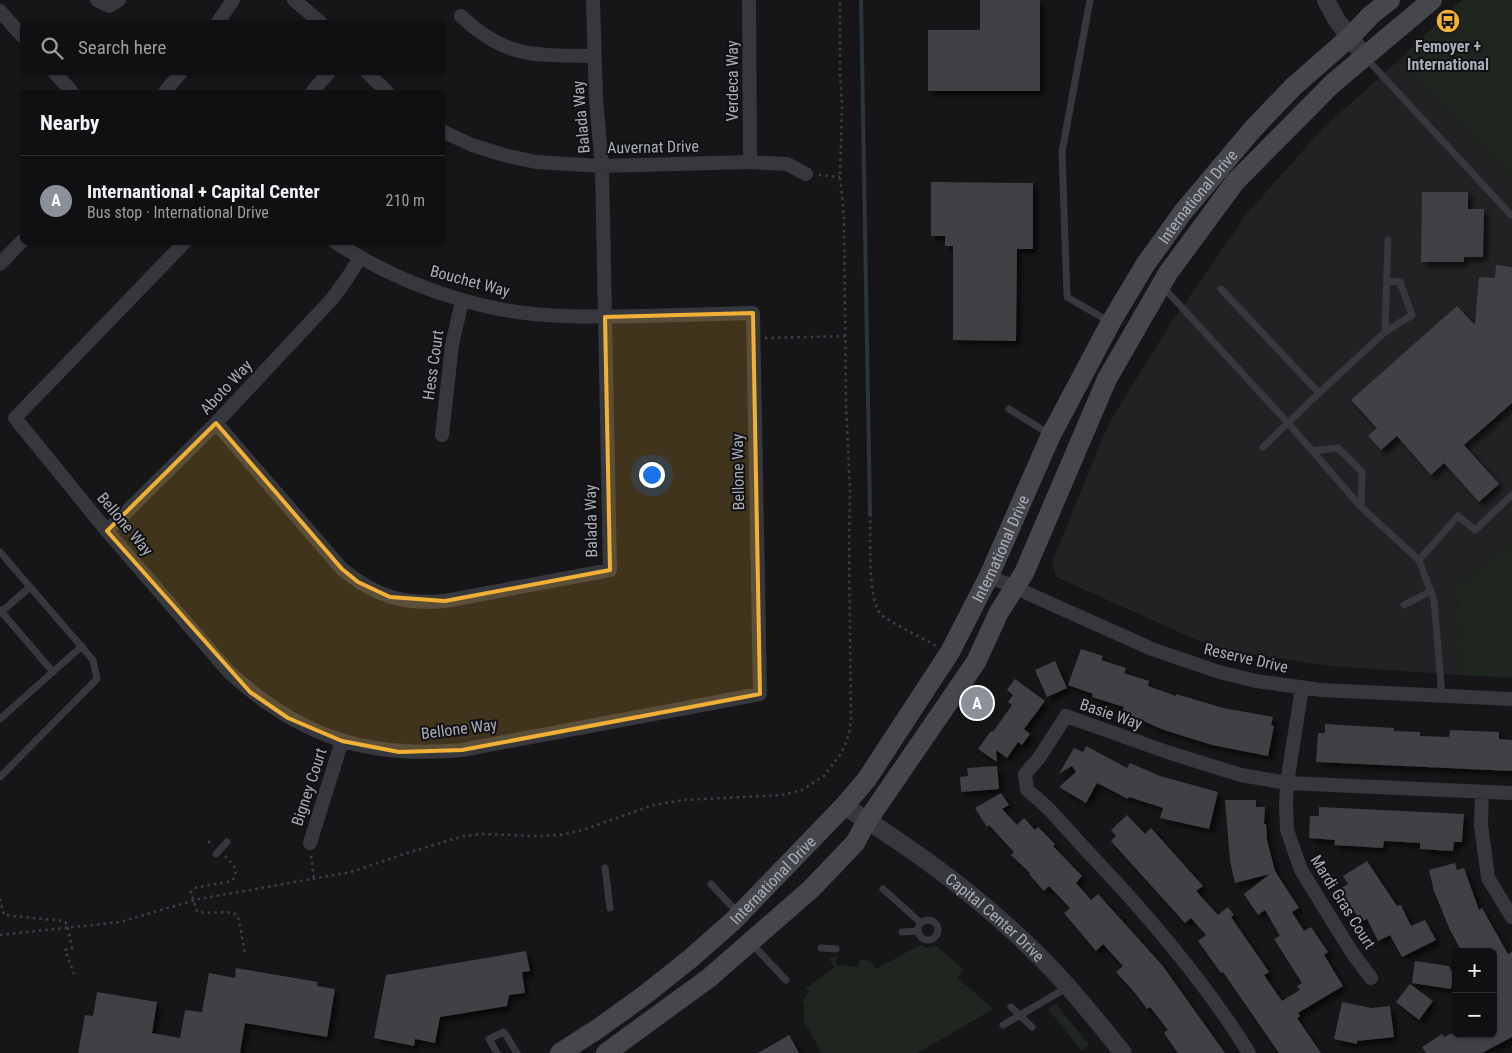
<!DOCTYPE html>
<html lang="en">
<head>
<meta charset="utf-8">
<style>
	body { margin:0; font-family:"Roboto Condensed",sans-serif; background:#19191b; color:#f1f3f6 }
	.controls { position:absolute; right:15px; bottom:15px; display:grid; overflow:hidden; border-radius:8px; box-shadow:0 1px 4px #0004 }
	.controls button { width:45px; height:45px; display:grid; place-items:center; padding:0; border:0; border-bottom:1px solid #303032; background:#101012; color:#f1f3f6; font:25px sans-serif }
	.you { position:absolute; left:651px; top:474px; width:18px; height:18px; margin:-12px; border:4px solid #fff; border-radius:50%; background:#1a73e8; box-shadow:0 0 0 8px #1a73e833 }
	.badge { display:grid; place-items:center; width:32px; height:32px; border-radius:50%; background:#8c9099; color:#fff; font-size:16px; font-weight:700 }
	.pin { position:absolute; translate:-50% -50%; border:2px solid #fff; box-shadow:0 1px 5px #0006 }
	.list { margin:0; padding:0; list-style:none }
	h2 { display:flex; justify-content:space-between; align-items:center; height:65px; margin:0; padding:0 20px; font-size:21px }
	h2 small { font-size:16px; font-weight:400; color:#9c9d9f }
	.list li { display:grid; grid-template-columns:32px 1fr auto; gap:15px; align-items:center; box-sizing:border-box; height:90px; padding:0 20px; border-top:1px solid #303032 }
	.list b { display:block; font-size:19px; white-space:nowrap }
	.list p { margin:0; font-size:16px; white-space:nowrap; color:#9c9d9f }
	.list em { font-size:16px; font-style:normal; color:#9c9d9f }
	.icon { flex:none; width:28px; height:28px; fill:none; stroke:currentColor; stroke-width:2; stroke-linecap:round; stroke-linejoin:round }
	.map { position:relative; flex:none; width:1512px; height:1053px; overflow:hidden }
	.search { position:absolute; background:#101012; box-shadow:0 1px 4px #0004; left:20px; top:20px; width:425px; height:55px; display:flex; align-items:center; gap:12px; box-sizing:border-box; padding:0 18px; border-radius:8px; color:#9c9d9f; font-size:19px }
	.panel { position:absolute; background:#101012; box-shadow:0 1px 4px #0004; left:20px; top:90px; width:425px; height:155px; border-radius:8px }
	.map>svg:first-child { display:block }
	.built { fill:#222225 }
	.green { fill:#1e261f }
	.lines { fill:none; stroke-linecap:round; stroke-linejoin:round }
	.stream { stroke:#2c353c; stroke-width:4 }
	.building { fill:#404145; filter:url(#shadow) }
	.path { stroke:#3d3f44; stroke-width:2.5; stroke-dasharray:2.5 4; stroke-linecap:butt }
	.service { stroke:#37383d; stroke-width:7 }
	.minor { stroke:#37383d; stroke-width:14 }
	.tertiary { stroke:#37383d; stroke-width:18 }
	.secondary { stroke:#45474d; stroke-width:20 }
	.marked { fill:#f2b134; fill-opacity:0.2; stroke:#f2b134; stroke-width:4; stroke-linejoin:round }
	.labels { text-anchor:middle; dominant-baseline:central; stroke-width:4; stroke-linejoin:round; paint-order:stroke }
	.poi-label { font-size:16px; font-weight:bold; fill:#a8adb8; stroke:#111113 }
	.street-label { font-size:16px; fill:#a8adb8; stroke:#111113 }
</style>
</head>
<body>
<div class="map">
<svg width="1512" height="1053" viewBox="0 0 1512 1053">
	<defs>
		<filter id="shadow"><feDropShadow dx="4.5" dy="4.5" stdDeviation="2.5" flood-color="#0009"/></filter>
	</defs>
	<rect width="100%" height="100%" fill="#161618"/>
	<path class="built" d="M1400,59L1512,179V544L1457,586L1460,675L1329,666L1217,649L1056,577L1052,562L1109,423L1169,326L1246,215L1322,129Z"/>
	<path class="green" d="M1463,0H1512V179L1400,59L1457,4Z
		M1512,544V678L1460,675L1457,586Z
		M920,945L928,948L936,946L963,969L958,978L993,1009L918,1053H822L804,1021V1004L802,1002L809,991L805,989L834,967L829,958L836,956V965L858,967L860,959L871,961L876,969Z
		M1056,1004L1089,1045L1082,1051L1048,1009Z"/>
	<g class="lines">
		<path class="stream" d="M861,0L870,514"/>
	</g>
	<path class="building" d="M980,0H1040V91H928V30H980Z
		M931,182L1033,183V249H1017L1016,341L953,340V246H945V236H931Z
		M1422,192H1468V209H1484L1483,257H1464V262H1421Z
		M1496,265L1512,267V403L1464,445L1499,484L1479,502L1444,463L1431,475L1397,436L1381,450L1368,436L1377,428L1351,400L1457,306L1475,325L1479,277L1495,278Z
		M1081,649L1103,656L1101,660L1126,668L1124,673L1149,681L1148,686L1176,696V694L1223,708L1273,717L1271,725L1274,726L1268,756L1212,745L1164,730L1122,712L1124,707L1092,697L1093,694L1068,685Z
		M1055,661L1067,688L1047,697L1035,670Z
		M1015,679L1045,701L1024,729L1030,734L1022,745L1018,742L1007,758L996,750L997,762L978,749L991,731L993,732L1012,705L1008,702L1013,695L1007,690Z
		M1325,724L1394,728V731L1420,732V736L1449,737L1450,730L1499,732V739L1512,740V771L1316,762L1318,733H1325Z
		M1086,746L1127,768L1130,763L1160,776L1218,792L1209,829L1160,818L1163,808L1129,797L1128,799L1097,783L1086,803L1059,787L1076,772L1072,766L1059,774L1074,748L1083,752Z
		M997,766L999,789L961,792L960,777L968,776L967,768Z
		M1001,793L1009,805L1002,809L1017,825L1024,818L1035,830L1038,827L1055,844L1053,846L1082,876L1076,883L1091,900L1098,894L1162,965L1225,1053H1178L1164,1033L1168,1030L1150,1007L1147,1009L1135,993L1116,972L1123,966L1103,944L1096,951L1064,913L1070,908L1049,886L1044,891L1029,874L1030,873L1011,855L1014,852L989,825L987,827L975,808Z
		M1225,800H1256V807H1265L1264,824H1266L1267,840L1275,871L1299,908L1292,912L1304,931L1311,927L1328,952L1324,955L1343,986L1298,1013L1300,1016L1297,1018L1321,1053H1279L1223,972L1221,973L1198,941L1206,935L1191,918L1185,923L1111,841L1116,836L1111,830L1127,815L1145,834L1151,828L1203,886L1196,891L1218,915L1228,907L1234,915L1231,917L1269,972L1264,975L1282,1001L1300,990L1297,986L1302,983L1274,939L1280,936L1265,910L1258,915L1244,894L1270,874L1235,883L1230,860Z
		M1319,807L1464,814L1462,842H1454L1453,851L1420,849V843L1384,841L1383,848L1334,845L1335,840L1309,838L1310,816H1319Z
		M1367,861L1397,906L1401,905L1411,926L1425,920L1436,940L1402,957L1390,935L1378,941L1367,919L1361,922L1340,889L1348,884L1343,876Z
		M1455,863L1457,870L1464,868L1479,910L1482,908L1508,954L1512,952V1037L1482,1053H1426L1422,1047L1442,1034L1444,1037L1450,1034H1493V952H1462L1450,930L1434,891L1429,870Z
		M526,951L530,971L522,972L525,993L509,995L507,1006L440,1017L435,1043L415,1039L414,1046L374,1038L386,975Z
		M1415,961L1449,966L1453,974L1451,989L1412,983Z
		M236,968L318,982L317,986L335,989L327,1037L245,1023L240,1053H78L85,1015L93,1016L97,992L157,1002L152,1033L180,1038L185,1010L202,1012L209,973L235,978Z
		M1410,984L1433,1001L1419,1020L1396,1002Z
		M1342,1002L1372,1008L1390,1006L1394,1037L1357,1041V1044L1334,1039Z
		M789,1035L799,1053H758Z"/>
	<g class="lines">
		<path class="path" d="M819,175L840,177
			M765,338L846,336
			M870,514C871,536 867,597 880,613C888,622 923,638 936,646
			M208,841L213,846
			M225,856C233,864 240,870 232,881L194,888L191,892L197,911C209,916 230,908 238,916L245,953
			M311,856L314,879
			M0,899L4,915L64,921L67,924L72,948L65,950L74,974
			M0,935L120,922L199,899L351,872L407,853L464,836L483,834L536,836L560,835L583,830L653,805L684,800L782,795L802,790L824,776L842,752L849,734L851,720L849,548L850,489L846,405L844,216L840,177L842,104L840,75V0"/>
		<path class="service" d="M1090,0L1062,152L1067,297L1110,322
			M1366,58L1510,214L1512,215
			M1163,287L1288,423L1361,507L1419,560
			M1221,289L1319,393L1385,332L1388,240
			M1385,332L1412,315L1400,282L1387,281
			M1009,409L1051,435
			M1263,447L1319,393
			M1312,451L1338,448L1362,472L1361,507
			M0,552L93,660L97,679L0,777
			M1404,605L1431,591
			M0,610L53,672
			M0,613L30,587
			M1442,696L1434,600L1419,560L1458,516L1475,530L1512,495
			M0,719L82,646
			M216,854L227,842
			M605,868L610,908
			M711,884L738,913
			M883,889L921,923
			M918 930a10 10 0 1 1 20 0a10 10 0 1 1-20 0Z
			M902,932L918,931
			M751,943L786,980
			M821,948L836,949
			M1011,1007L1032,1027
			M1003,1025L1068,987
			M497,1053L489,1039L504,1032L517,1053"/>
		<path class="minor" d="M97,0L109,6L119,0
			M294,0L320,22
			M749,0L750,162
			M0,11L22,36
			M461,16C506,59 536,55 594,56
			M218,22L233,0
			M54,72L72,92
			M367,72L387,92
			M165,92L181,72
			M312,92L329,72
			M442,131L472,145L504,155L536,162L602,166L750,162L787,164L806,174
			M185,242L15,418L107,531L228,671C298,736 366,759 462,750L760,694L753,313C716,314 680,315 643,316C595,317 546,318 499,309C440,297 386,275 335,242
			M0,264L22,241
			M216,423L342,569C375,596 403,605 445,601L610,570L602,166L596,100L593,0
			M442,435L452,345L462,301
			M107,531L216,423L332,299L346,280L360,258
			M989,576L1152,649L1219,672L1256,681L1321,690L1512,699
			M1302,688L1287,783L1286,805L1287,830L1301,870L1351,951L1371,978
			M1482,792L1481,825L1488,878L1512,917
			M310,843L342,741
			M1249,1053C1204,980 1147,914 1088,852C1067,830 1051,808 1027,790L1025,774L1039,758L1066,716L1170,753L1241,775L1287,783L1512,793"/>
		<g class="tertiary">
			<path d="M1326,0L1336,19L1364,56"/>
			<path id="s1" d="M844,806C924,855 999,911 1062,980C1083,1003 1103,1028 1123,1053"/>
		</g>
		<g class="secondary">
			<path id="s2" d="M560,1053L599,1028L646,994L690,959L733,921L844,806L867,779L950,652L989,576L1051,435L1111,322L1145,265L1183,212L1252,130L1293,87L1350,37L1371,15L1390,0"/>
			<path d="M606,1053L709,978L811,889L855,843L867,821L976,662L999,612L1024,573L1107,379L1168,273L1235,182L1332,84L1432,0"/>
		</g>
	</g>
	<path class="marked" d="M753,313L760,694L462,750L399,752L342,741L288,718L250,692L107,531L216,423L342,569L358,582L390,597L445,601L610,570L605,317Z"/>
	<defs>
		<g id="bus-disc" transform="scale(1.25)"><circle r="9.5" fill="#f2b134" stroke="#111113"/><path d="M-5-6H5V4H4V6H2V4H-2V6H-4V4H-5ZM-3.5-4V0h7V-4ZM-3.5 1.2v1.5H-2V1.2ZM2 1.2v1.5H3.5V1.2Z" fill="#111"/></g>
	</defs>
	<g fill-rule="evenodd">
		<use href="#bus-disc" x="1448" y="21"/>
	</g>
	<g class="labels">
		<g class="poi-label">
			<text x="1448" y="46">Femoyer +<tspan x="1448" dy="18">International</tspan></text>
		</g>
		<g class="street-label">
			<text transform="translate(732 81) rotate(-90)">Verdeca Way</text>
			<text transform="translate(581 117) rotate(-95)">Balada Way</text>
			<text transform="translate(653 147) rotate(-1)">Auvernat Drive</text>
			<text stroke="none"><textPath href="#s2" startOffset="1085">International Drive</textPath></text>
			<text transform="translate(470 281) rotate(15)">Bouchet Way</text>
			<text transform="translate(433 365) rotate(-82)">Hess Court</text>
			<text transform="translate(226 387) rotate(-47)">Aboto Way</text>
			<text transform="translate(738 472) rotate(-91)">Bellone Way</text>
			<text transform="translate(591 521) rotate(-91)">Balada Way</text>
			<text transform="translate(125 524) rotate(50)">Bellone Way</text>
			<text stroke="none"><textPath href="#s2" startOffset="680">International Drive</textPath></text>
			<text transform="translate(1246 658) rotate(13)">Reserve Drive</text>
			<text transform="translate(1111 714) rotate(19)">Basie Way</text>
			<text transform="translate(459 729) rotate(-7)">Bellone Way</text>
			<text transform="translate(309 787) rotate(-72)">Bigney Court</text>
			<text stroke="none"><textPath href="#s2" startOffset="275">International Drive</textPath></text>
			<text transform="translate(1343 902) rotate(58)">Mardi Gras Court</text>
			<text stroke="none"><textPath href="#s1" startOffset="188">Capital Center Drive</textPath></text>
		</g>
	</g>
</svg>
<div class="controls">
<button>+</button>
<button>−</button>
</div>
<div class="you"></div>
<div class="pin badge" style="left:977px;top:703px">A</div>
<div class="search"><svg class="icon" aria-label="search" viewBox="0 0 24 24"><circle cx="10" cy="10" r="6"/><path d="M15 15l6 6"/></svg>Search here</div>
<section class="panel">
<h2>Nearby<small></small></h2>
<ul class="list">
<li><span class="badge">A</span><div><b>Internantional + Capital Center</b><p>Bus stop · International Drive</p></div><em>210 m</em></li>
</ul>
</section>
</div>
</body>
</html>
